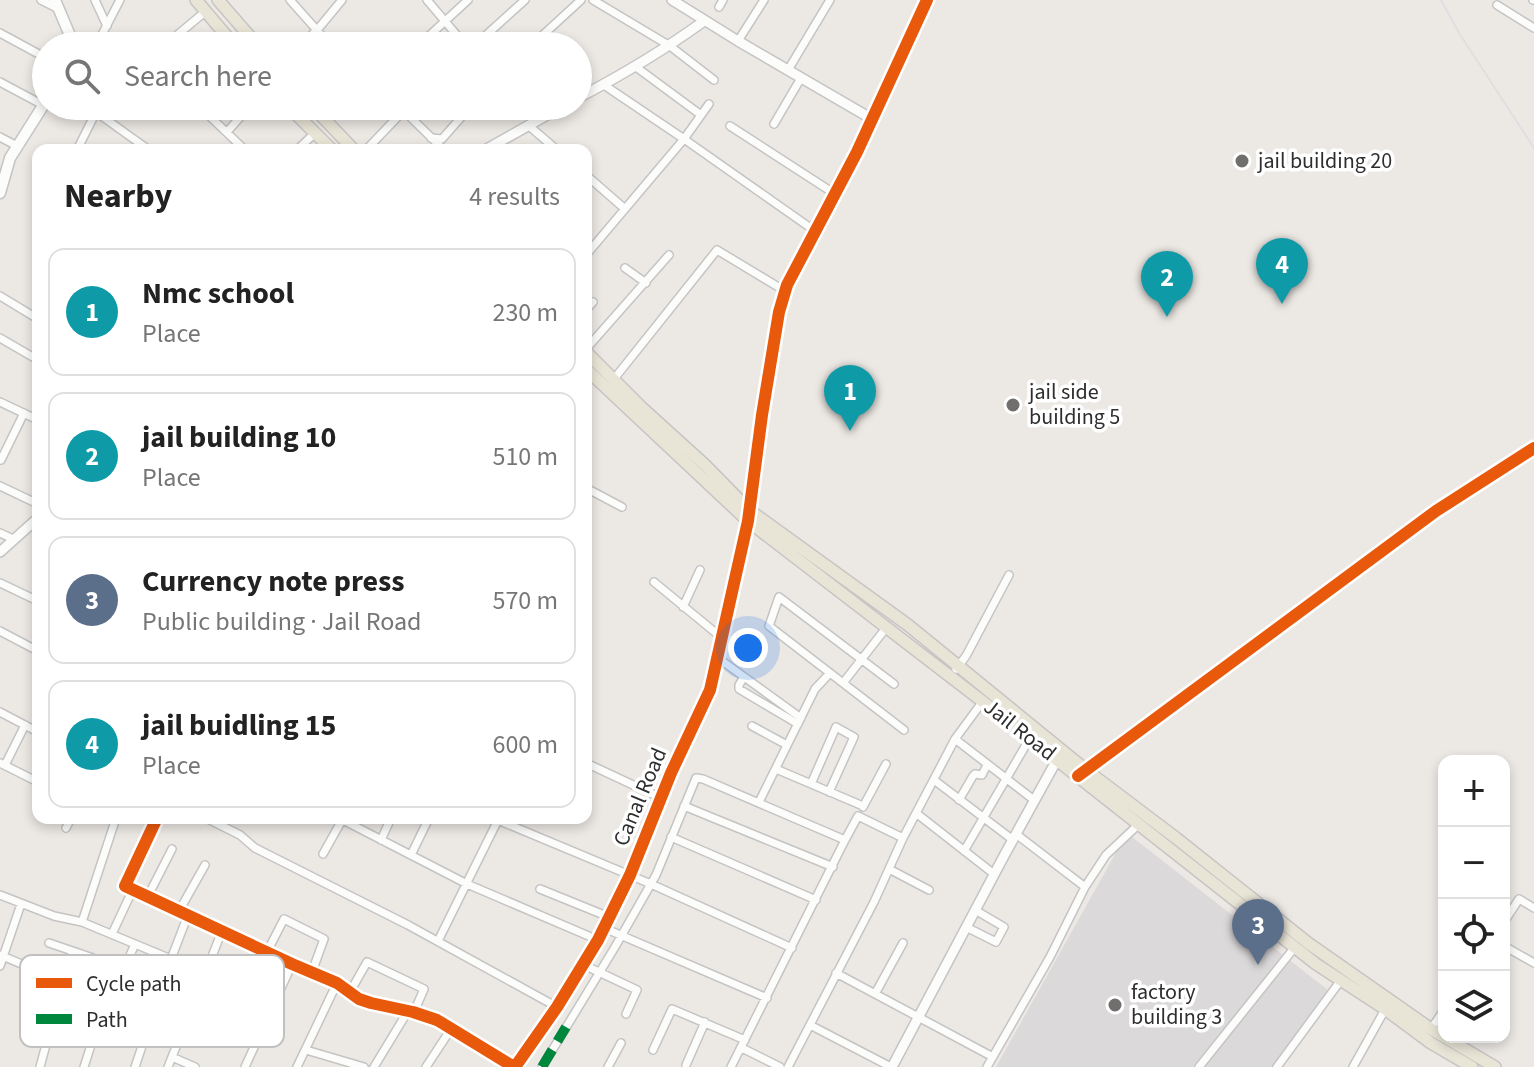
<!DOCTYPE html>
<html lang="en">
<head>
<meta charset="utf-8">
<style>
	body { margin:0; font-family:"Source Sans 3",sans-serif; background:#f6f6f6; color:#222 }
	.controls { position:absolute; right:24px; bottom:24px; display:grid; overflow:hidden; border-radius:16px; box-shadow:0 4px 12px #0003 }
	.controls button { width:72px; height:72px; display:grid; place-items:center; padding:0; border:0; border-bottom:2px solid #e0e0e0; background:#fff; color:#222; font:40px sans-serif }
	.you { position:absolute; left:748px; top:648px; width:28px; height:28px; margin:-20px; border:6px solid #fff; border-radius:50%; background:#1a73e8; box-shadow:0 0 0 12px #1a73e833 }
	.badge { display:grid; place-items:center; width:52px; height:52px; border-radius:50%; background:#0b8043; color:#fff; font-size:26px; font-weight:700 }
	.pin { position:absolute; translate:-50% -66px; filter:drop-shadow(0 2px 4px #0008) }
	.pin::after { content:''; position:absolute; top:42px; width:28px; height:24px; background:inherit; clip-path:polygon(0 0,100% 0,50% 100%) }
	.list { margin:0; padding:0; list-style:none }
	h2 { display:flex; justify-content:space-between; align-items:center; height:104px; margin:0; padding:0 32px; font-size:34px }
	h2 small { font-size:26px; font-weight:400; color:#767676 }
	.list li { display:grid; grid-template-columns:52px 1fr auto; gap:24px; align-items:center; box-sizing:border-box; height:128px; margin:0 16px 16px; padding:0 16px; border:2px solid #e0e0e0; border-radius:16px }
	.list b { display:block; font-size:30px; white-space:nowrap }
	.list p { margin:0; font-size:26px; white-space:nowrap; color:#767676 }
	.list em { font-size:26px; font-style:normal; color:#767676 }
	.icon { flex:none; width:44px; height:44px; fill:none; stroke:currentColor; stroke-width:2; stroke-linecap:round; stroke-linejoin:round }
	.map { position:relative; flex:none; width:1534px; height:1067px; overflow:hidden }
	.search { position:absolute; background:#fff; box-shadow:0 4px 12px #0003; left:32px; top:32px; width:560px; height:88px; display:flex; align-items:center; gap:20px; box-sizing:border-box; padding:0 28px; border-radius:44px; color:#767676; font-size:30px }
	.panel { position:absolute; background:#fff; box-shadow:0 4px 12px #0003; left:32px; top:144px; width:560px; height:680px; border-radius:16px }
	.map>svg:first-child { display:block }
	.industrial { fill:#dcd9db }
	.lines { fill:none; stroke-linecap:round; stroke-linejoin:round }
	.minor-casing { stroke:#c5c4c5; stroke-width:10 }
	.tertiary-casing { stroke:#c5c4c5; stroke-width:12 }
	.secondary-casing { stroke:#c5c4c5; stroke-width:13 }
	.primary-casing { stroke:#c6c5c4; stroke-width:14 }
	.minor { stroke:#fcfcfb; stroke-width:7 }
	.tertiary { stroke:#fcfcfb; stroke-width:9 }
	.secondary { stroke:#fcfcfb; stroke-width:10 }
	.primary { stroke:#e8e4d6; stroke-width:11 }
	.rail { stroke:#dfdfe1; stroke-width:2 }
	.quiet { stroke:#00873e; stroke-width:10; stroke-dasharray:20 10; stroke-linecap:butt }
	.cycleway-casing { stroke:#fff; stroke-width:17 }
	.cycleway { stroke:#e8590c; stroke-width:12 }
	.poi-dot { fill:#706f6e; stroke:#fff; stroke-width:3 }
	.labels { text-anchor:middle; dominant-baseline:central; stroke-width:7; stroke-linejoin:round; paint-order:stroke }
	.poi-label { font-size:22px; fill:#2e2e2e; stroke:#fff; text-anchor:start }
	.street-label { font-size:22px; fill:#2e2e2e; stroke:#fff }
	.key { fill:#fff; stroke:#c0c0c0; stroke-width:2 }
	.key-label { font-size:22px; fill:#2e2e2e }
</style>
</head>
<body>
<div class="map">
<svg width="1534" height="1067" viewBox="0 0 1534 1067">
	<rect width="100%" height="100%" fill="#ece8e4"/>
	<path class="industrial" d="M1127,833L1328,990L1273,1067H996Z"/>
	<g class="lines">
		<g class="minor-casing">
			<path id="minor" d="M41,0L59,9
				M95,0L107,26
				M290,0L331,46
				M427,0L466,46
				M593,0L670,46L714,80
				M1533,0H1534
				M1497,5L1534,28
				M719,7L723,0
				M0,33L46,58
				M738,41L764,0
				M96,46L120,0
				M171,46L176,36L206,11
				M300,46L318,29L342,0
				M418,46L468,0
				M474,46L525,0
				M531,46L581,0
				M636,67L701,115
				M788,70L830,0
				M0,82L43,105
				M709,104L684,139L815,231
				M199,106L245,150
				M399,106L444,150
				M522,106L536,120
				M96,112L149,150
				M774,124L801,78
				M528,125L557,150
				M730,126L835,194
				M227,132L250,106
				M0,137L17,146
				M431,138L442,139L471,106
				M77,150L99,106
				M297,150L315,133
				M366,150L408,106
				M586,175L625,209
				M586,255L684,139L604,85
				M625,268L646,283
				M0,296L38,319
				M586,310L593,302
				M0,338L38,360
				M586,349L669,255
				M614,379L717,250L785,291
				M0,402L38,420
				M1,460L24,413
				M0,486L38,504
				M586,488L622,507
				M0,533L13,539
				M654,582L722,638
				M0,583L38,601
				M683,607L700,570
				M0,631L38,651
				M718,658L801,718
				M956,669L966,656L1009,575
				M744,677L739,685V689L798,724
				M843,683L886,628
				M894,684L779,597L769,626L904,730
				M0,712L38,732
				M752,726L787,745
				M955,739L1034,800
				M0,763L38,782
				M586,763L661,798
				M5,765L25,725
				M776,769L863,806
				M934,780L1013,840
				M811,784L836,727L854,737L829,792
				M959,800L973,776L975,774L982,775L987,765
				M759,802L815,689L830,673
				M684,806L833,867
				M863,807L886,764
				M916,813L994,874
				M116,818L82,922L171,959L188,915
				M157,818L125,886L292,964L337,983L359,999L371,1003L413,1012L437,1020L514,1067
				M206,818L240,835L255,848L408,925L557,1007
				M339,818L467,884L598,940
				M493,818L651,884L792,948
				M66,828L71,818
				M671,837L816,900
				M381,840L391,818
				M964,851L1030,738
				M323,854L342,820
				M411,855L429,818
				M889,869L929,890
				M1085,887L1106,855L1139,824
				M540,889L609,917
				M0,895L54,916L82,922
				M148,896L172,849
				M179,911L205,865
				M1504,922L1519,899L1534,908
				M966,927L996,942L1004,927L975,910
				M604,928L767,998
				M112,934L133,889
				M438,941L498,820
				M49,943L93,958
				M1504,946L1534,963
				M267,952L284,919L324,939L312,972
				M0,955L151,1018
				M209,963L279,994
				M584,965L637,990L626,1014
				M0,966L21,904
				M836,973L993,1057
				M350,992L367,962L424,989L414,1012
				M198,993L265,1023
				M875,994L903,943
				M110,1001L135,944
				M57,1004L62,981L73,952
				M810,1025L891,1067
				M1431,1029L1444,1010
				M742,1048L780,1067
				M306,1050L364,1067
				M653,1050L672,1009L745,1040
				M172,1057L195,1067
				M686,1065L705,1022
				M40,1067L57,1004L145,1034
				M84,1067L92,1042
				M135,1067L160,993
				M168,1067L222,931
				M245,1067L292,964
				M297,1067L337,983
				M374,1067L408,1011
				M426,1067L451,1029
				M542,1067L615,947L656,875L696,778L703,779L845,840L858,816L903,838L955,739L983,701
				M608,1067L621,1043
				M731,1067L845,840
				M788,1067L874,902L903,838
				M987,1067L1050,957L1085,887L1016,834
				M1199,1067L1295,947
				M1277,1067L1341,980
				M1353,1067L1387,1006"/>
		</g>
		<g class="tertiary-casing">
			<path id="tertiary" d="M672,0L738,41L872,119
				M578,98C622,75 664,50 704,21
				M485,150L563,106
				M0,552L38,518
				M1081,774L1436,511L1534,448
				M515,1067L557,1007L598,940L630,875L671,773L710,690L748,521L762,415L779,312L787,285L857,152L927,0
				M892,1067L1005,854L1059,756"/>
		</g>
		<g class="secondary-casing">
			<path id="secondary" d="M55,0L71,38L72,46
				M0,193L10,158L46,101"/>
		</g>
		<g class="primary-casing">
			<path id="primary" d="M196,0L235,46
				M218,0L258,46
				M288,106L332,150
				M312,106L354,150
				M586,352L641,407L705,465L749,510L908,625L1086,770L1176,838L1308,943L1431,1029L1495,1067
				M586,369L748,521L982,701L1316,964L1385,1009L1431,1043L1472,1067"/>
		</g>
		<use href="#minor" class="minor"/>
		<use href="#tertiary" class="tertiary"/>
		<use href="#secondary" class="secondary"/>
		<use href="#primary" class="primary"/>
		<path class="rail" d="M1441,0L1459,33L1534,148"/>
		<path class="quiet" d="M542,1067L566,1027"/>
		<g class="cycleway-casing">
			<path id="cycleway" d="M1078,776L1436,511L1534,448
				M157,818L125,886L292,964L337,983L359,999L371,1003L413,1012L437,1020L514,1067
				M515,1067L557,1007L598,940L630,875L671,773L710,690L748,521L762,415L779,312L787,285L857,152L927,0"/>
		</g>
		<use href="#cycleway" class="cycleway"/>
	</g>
	<g class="poi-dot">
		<circle cx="1242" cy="161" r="8"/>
		<circle cx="1013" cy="405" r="8"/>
		<circle cx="1115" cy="1005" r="8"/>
	</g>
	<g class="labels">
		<g class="poi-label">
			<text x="1258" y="161">jail building 20</text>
			<text x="1029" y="392">jail side<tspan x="1029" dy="25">building 5</tspan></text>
			<text x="1131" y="992">factory<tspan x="1131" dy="25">building 3</tspan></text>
		</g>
		<g class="street-label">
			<text transform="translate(1020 730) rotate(38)">Jail Road</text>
			<text transform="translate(640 797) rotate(-67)">Canal Road</text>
		</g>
	</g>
	<rect x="20" y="955" width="264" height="92" rx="12" class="key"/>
	<rect x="36" y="978" width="36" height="10" fill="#e8590c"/>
	<rect x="36" y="1014" width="36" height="10" fill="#00873e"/>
	<g class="key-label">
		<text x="86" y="991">Cycle path</text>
		<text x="86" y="1027">Path</text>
	</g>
</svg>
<div class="controls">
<button>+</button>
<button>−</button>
<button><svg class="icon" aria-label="locate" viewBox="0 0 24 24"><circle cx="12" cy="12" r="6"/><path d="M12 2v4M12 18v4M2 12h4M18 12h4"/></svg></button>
<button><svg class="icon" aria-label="layers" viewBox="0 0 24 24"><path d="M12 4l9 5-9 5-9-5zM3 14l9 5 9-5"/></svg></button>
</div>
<div class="you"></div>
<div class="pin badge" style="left:850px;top:431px;background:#0f9aa8">1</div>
<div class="pin badge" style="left:1167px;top:317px;background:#0f9aa8">2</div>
<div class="pin badge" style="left:1258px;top:965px;background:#5c6f8a">3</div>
<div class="pin badge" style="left:1282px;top:304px;background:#0f9aa8">4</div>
<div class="search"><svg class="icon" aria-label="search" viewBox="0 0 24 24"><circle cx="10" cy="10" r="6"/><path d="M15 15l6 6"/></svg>Search here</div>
<section class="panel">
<h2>Nearby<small>4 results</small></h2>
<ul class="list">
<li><span class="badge" style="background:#0f9aa8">1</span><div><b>Nmc school</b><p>Place</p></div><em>230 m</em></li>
<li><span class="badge" style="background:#0f9aa8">2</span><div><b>jail building 10</b><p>Place</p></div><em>510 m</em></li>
<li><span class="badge" style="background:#5c6f8a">3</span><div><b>Currency note press</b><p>Public building · Jail Road</p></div><em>570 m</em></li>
<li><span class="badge" style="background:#0f9aa8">4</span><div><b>jail buidling 15</b><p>Place</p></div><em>600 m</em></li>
</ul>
</section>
</div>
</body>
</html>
